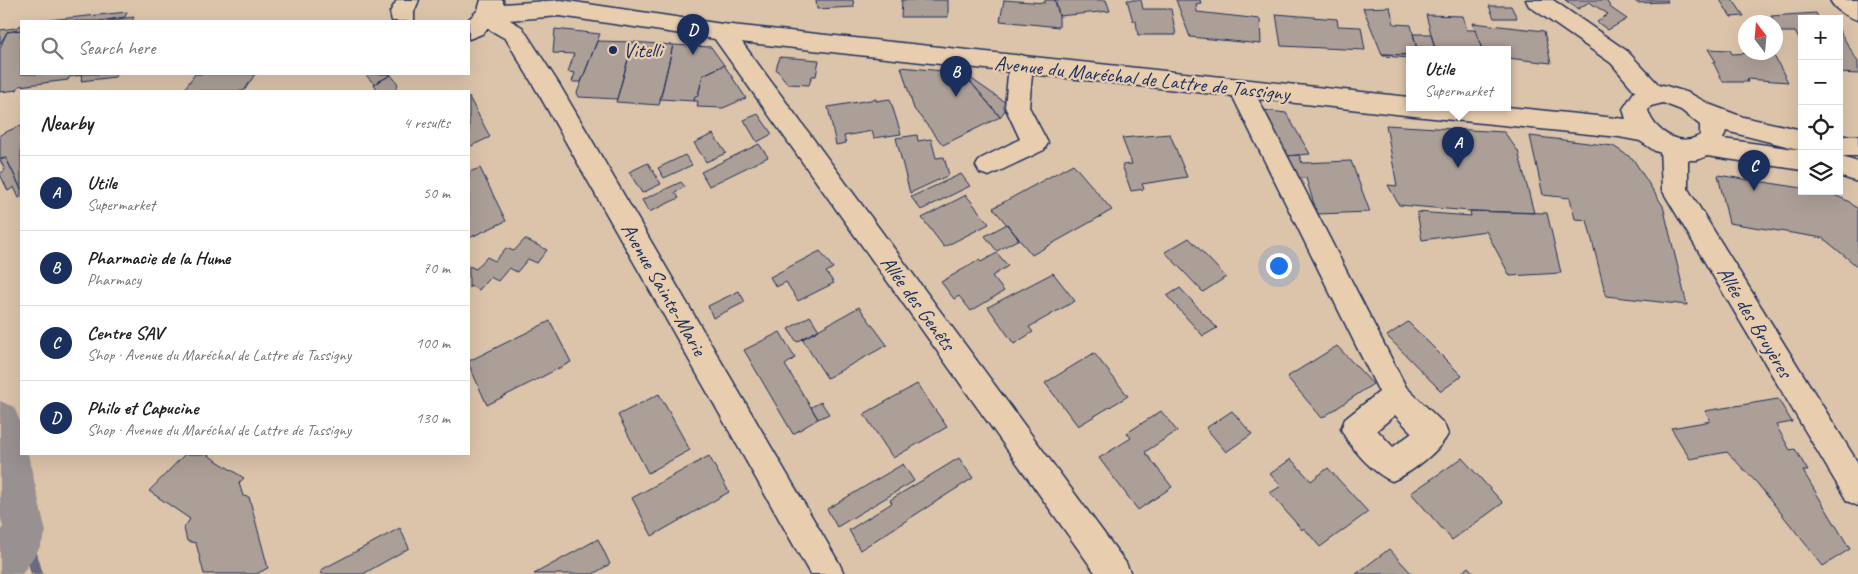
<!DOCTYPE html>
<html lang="en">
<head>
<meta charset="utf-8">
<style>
	body { margin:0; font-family:Caveat,sans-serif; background:#f6f6f6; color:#202124 }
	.controls { position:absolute; right:15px; top:15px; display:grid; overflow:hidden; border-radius:0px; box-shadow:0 5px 20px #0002 }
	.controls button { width:45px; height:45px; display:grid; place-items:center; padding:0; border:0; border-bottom:1px solid #e0e0e0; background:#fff; color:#202124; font:25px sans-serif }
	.compass { position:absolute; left:1738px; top:15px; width:45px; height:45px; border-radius:50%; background:#fff; box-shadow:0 5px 20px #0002; rotate:344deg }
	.you { position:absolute; left:1278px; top:265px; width:18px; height:18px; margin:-12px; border:4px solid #fff; border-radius:50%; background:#1a73e8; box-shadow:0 0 0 8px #1a73e833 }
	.badge { display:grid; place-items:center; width:32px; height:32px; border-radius:50%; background:#1b2f5e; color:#fff; font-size:16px; font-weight:700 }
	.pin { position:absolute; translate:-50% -41px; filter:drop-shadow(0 1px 2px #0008) }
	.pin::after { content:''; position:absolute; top:26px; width:18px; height:15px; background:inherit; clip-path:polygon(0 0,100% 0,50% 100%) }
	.popup { position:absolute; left:1406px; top:46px; width:105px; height:65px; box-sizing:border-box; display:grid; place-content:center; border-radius:0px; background:#fff; filter:drop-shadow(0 1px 4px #0005); font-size:16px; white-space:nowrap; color:#757577 }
	.popup b { font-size:19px; color:#202124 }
	.popup::after { content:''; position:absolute; left:50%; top:100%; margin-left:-10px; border:10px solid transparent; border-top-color:#fff }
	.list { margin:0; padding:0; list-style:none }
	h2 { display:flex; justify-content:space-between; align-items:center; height:65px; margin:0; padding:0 20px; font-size:21px }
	h2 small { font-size:16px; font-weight:400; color:#757577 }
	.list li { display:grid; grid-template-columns:32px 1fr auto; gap:15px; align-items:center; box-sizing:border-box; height:75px; padding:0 20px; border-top:1px solid #e0e0e0 }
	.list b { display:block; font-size:19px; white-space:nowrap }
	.list p { margin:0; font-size:16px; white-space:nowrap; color:#757577 }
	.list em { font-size:16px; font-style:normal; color:#757577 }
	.icon { flex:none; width:28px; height:28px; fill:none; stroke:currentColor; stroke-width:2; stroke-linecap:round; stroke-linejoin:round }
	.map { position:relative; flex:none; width:1858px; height:574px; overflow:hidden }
	.search { position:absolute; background:#fff; box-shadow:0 5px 20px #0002; left:20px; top:20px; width:450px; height:55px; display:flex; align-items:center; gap:12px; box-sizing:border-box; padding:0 18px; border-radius:0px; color:#757577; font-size:19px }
	.panel { position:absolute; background:#fff; box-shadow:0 5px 20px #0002; left:20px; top:90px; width:450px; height:365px; border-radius:0px }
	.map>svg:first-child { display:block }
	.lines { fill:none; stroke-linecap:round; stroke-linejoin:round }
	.stream { fill:#676a7d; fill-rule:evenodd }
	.canal { fill:#999191; fill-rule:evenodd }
	.building { fill:#ac9f97; stroke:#1b2f5e }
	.minor-casing { stroke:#1b2f5e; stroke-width:3 }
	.major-casing { stroke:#1b2f5e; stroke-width:3 }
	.minor { fill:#e8ceaf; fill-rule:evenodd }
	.major { fill:#e8ceaf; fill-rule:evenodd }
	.poi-dot { fill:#1b2f5e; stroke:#e8ceaf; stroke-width:2 }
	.labels { text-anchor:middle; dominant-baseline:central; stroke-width:4.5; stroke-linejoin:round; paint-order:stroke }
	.poi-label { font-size:21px; fill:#1b2f5e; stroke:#e8ceaf; text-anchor:start }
	.street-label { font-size:21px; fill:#1b2f5e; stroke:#e8ceaf }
</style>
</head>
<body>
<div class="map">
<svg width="1858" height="574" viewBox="0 0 1858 574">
	<rect width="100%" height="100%" fill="#dcc4aa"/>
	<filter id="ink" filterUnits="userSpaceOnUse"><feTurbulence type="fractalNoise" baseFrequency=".02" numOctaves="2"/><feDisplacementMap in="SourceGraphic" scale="10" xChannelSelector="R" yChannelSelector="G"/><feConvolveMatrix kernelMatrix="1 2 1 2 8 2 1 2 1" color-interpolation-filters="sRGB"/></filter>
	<g filter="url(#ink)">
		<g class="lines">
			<path class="stream" d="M25,526L29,528L31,532L43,574H31L19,532L21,528Z"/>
			<path class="canal" d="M0,401L14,407L21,424V454H28L46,532L40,547L22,574H0V531L3,527L0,515Z"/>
		</g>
		<path class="building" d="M816,0H853L854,7L817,9Z
			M902,0H948V17H901Z
			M1004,0L1045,3V0H1055L1059,14V27L1000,21Z
			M1055,0H1106L1110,11L1059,16Z
			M1127,0H1141L1143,9H1171L1176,35H1138L1136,21H1133Z
			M1176,0H1200L1201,3L1196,4L1197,12L1260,19L1261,44L1190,37Z
			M1565,0H1606L1611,8L1627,19L1608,30L1597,22L1608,14L1589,2L1578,9Z
			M1634,0H1667L1668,2L1637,3Z
			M1720,0H1733L1744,16L1731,17Z
			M1489,6H1511L1517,18H1494Z
			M1390,7L1394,24L1411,25L1417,49H1409V55L1382,54L1363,8Z
			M127,12L125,17L100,21H39Z
			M1816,13L1819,19H1802V44L1795,32H1780L1771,16Z
			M1276,14L1337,19L1338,26L1361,27L1365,50L1281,46Z
			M1426,15L1463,16L1467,30H1475L1482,49H1435Z
			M134,17L132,21H100Z
			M1473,23L1544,31L1551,63L1507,58V49H1482Z
			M21,25V30L7,32L0,44V30L16,28Z
			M555,29L600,34L581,82H572L575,73L568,72L574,54L553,53Z
			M21,30V74H116L115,77L81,81L82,75L69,77L68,80L19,86L17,90L0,92V48L7,32Z
			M1839,30L1858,62V74L1839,73Z
			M1413,34H1431L1435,49H1417Z
			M597,41L633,42L617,99L579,97L577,93Z
			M633,42L673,45L659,105L616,102Z
			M673,45L711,47L724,65L703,75L698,96H695L694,101L660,99Z
			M1708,49L1730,50L1732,54L1772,52L1788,82L1747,79L1748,82H1723L1713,62H1716Z
			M1382,54L1409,55V58L1383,56Z
			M780,57L819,60L816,76H812L809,85L788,84L776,69Z
			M724,65L746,98L723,108L697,107L698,101H694L695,96H698L703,75Z
			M901,67L963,73L1000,117L943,145L914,109Z
			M963,73L1009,105L1000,117Z
			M195,74H255L244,91H183Z
			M365,74H390L391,75L374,84Z
			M391,75L398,84L395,91H376L377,89L374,84Z
			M469,97L490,137L469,147Z
			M876,99V101L890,99L901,134L874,138L872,131L844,136L846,143L836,145L828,107Z
			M1263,110L1286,113L1310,154L1286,156Z
			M758,114L772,134L757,142L744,120Z
			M21,125V189L6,158L0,159V135Z
			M1386,125L1504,132L1518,151L1534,213L1470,211L1399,205L1388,185L1397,186Z
			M713,134L726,153L706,162L694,143Z
			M1170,134L1187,177L1142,184L1144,189L1131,191L1122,165L1132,164L1122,138Z
			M917,135L918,141L931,139L936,158L944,157L949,175L910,193L896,138Z
			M1530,136L1613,146L1633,159L1663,206L1687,305L1606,296L1587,220L1575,219L1570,198L1543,195Z
			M759,144L768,157L709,186L701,172Z
			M685,155L692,165L664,178L658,168Z
			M1299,155L1302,163L1351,161L1370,212L1317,214L1306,178H1298L1286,156Z
			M6,158L21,189V197L19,198L14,187L8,191L0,174L5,170L0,160Z
			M648,163L661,184L642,193L629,172Z
			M1073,164L1112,210L1032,255L993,208Z
			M480,168L506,221L469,238V172Z
			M961,174L970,186L921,210L911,197Z
			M1718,175L1802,188V191L1827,192L1848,201L1858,209V267L1823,238L1729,223Z
			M681,182L685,187L675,192L679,198L649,212L642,200Z
			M966,195L989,224L944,247L922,218Z
			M1470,211L1547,213L1561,273L1510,276L1486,231L1422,240L1417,212L1471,216Z
			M1007,224L1019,239L997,251L985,236Z
			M1189,238L1226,277L1203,292L1165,252Z
			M525,239L547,250L537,263L528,259L517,272L509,268L498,281L490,277L479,290L470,286L469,288V266L476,269L487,257L495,261L506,248L514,251Z
			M820,251L833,268L826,272L834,283L798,301L786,282L776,287L770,277Z
			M997,253L1008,266L992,276L1004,291L971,311L959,296L954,299L941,282L979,260L981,262Z
			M1053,273L1075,301L1029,327L1033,332L1014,344L988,307Z
			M1180,288L1217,328L1203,336L1167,296Z
			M739,291L745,302L713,318L708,306Z
			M859,307L887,345L827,378L802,339Z
			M810,316L819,330L797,342L788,329Z
			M550,321L571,362L487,405L469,365V361Z
			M1408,322L1462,376L1441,391L1387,336Z
			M780,332L795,358L785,365L818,419L793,434L744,350Z
			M1337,346L1373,384L1322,418L1287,377Z
			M1094,353L1128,396L1078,426L1045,383Z
			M917,384L947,427L893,458L864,414Z
			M659,394L690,450L648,473L618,415Z
			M1778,399L1792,422L1776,425L1790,450L1795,449L1808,471H1803L1850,549L1823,566L1757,483L1727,452L1690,459L1671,428L1711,421L1705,411Z
			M821,402L829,414L818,419L811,407Z
			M1161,411L1177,431L1145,452L1172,487L1138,510L1099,458L1131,438L1127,433Z
			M1232,411L1252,434L1226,452L1206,428Z
			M185,454H206L244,478L239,483L243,496L249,497L268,568L256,574H204L196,543L187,541L184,528L190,519L149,491Z
			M709,456L729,492L652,536L632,498Z
			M959,458L973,478L860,550L849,530L892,503L890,500Z
			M1462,458L1503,503L1452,540L1411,493Z
			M1291,459L1311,481L1328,468L1368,512L1320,547L1304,528L1302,530L1270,493L1281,486L1270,474Z
			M903,464L914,481L837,527L827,509Z
			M400,528L409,548L363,574H322L321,570Z
			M598,539L610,564L593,574H534Z
			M1389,549L1412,574H1356Z
			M1468,567L1475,574H1460Z"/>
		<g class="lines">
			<g class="minor-casing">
				<path id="minor" d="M1526,0H1553L1627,51L1662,88L1665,95L1662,102L1653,104L1644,102L1611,63L1529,6Z
					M1830,0H1858V20C1847,17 1835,10 1830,0Z
					M486,9L494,11L522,27L559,84L839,563L844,574H810L541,98L506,39L478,23L474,17L478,11Z
					M722,24L730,26L1126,563L1131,574H1096L714,38L710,32L714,26Z
					M1021,55L1029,58L1033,64L1029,107L1048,143L1044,150L989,176L980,173L976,166L980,159L1020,139L1005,107L1009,64L1013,58Z
					M1241,80L1250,83L1253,89L1406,387L1444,424L1448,434C1440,451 1410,474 1392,481C1374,474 1349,447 1341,429L1345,419L1379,392L1229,89L1232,83ZM1395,415L1412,433L1393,447L1377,430Z
					M1673,138L1682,141L1686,148L1688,161V189L1858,463V506L1847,501L1662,190L1660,148L1664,141Z"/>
			</g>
			<g class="major-casing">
				<path id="major" d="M397,0H419L414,12V21H392L390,12Z
					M481,0H503V4L561,0L722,24L1409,97V107H1507L1626,119L1623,109L1634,92L1663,85L1689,93L1711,105L1743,117L1802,130V150L1726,131L1723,139L1802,150V170L1707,156L1697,160H1681L1655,151L1640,141L1619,137L1414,116L722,40L560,16L495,21L482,34L469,39V21H467L478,10ZM1663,103L1681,110L1700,125V135C1681,148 1653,131 1648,110L1651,106Z
					M1839,136H1858V156H1839Z
					M1839,156L1858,162V182L1839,176Z"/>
			</g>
			<use href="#minor" class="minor"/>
			<use href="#major" class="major"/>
		</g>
	</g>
	<circle class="poi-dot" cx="613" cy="50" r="5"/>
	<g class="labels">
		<g class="poi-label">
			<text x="623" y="50">Vitelli</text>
		</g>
		<g class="street-label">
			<text transform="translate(1142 78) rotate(6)">Avenue du Maréchal de Lattre de Tassigny</text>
			<text transform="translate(664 289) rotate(60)">Avenue Sainte-Marie</text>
			<text transform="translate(918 303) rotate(54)">Allée des Genêts</text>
			<text transform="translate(1755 322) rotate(59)">Allée des Bruyères</text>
		</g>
	</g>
</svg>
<div class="controls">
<button>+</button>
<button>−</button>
<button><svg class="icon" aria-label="locate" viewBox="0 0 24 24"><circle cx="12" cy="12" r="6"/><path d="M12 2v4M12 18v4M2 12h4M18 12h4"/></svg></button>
<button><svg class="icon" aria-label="layers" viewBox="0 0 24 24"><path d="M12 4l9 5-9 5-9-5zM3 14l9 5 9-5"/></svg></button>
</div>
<svg class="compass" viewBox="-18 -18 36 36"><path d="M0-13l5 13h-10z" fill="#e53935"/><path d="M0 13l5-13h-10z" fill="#757577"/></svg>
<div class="you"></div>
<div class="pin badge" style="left:1458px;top:168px">A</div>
<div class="popup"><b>Utile</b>Supermarket</div>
<div class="pin badge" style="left:956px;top:97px">B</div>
<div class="pin badge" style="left:1754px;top:191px">C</div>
<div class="pin badge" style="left:693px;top:55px">D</div>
<div class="search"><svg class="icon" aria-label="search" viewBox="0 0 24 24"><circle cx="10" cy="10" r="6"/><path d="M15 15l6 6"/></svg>Search here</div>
<section class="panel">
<h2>Nearby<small>4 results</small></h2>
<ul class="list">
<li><span class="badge">A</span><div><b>Utile</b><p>Supermarket</p></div><em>50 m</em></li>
<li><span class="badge">B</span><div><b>Pharmacie de la Hume</b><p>Pharmacy</p></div><em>70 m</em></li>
<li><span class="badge">C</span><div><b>Centre SAV</b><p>Shop · Avenue du Maréchal de Lattre de Tassigny</p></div><em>100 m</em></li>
<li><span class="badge">D</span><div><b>Philo et Capucine</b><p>Shop · Avenue du Maréchal de Lattre de Tassigny</p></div><em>130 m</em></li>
</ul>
</section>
</div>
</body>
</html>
